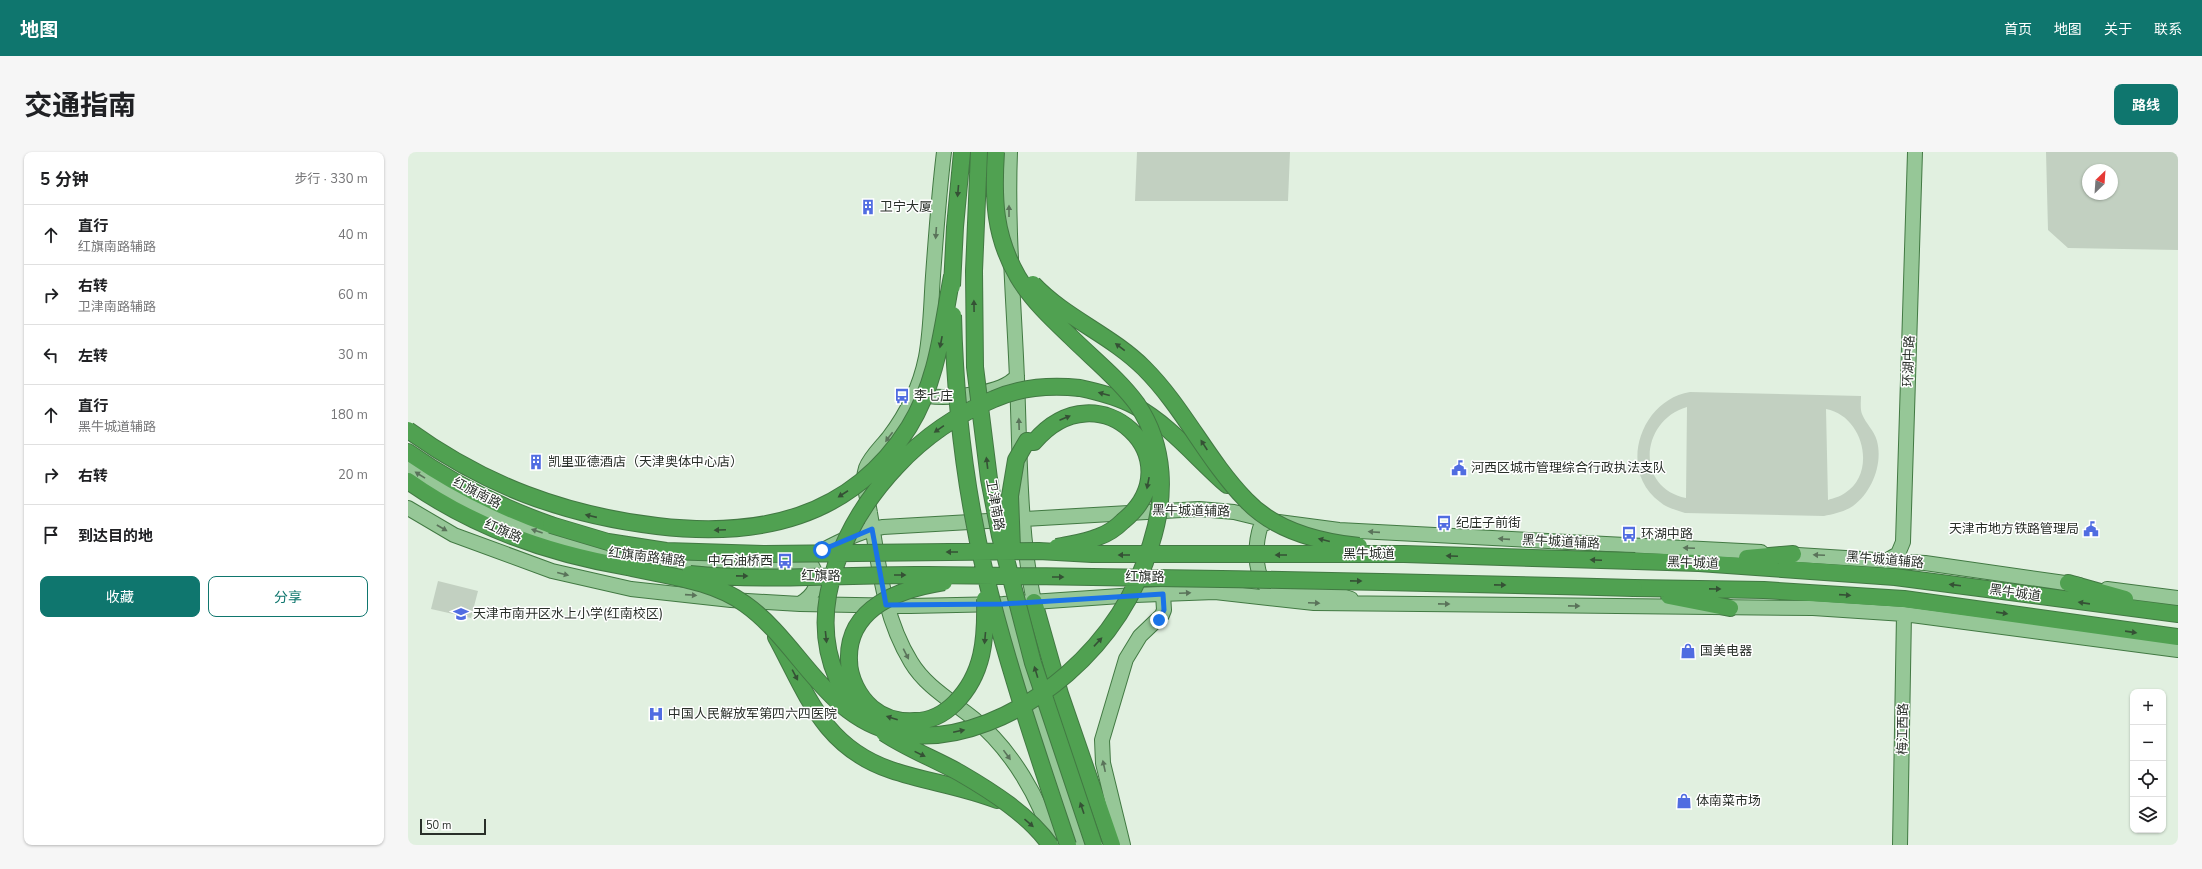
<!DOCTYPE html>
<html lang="zh">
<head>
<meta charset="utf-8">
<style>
	body { margin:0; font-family:"Nunito Sans","Noto Sans SC",sans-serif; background:#f6f6f6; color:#202124 }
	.controls { position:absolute; right:12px; bottom:12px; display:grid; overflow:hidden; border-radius:8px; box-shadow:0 1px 3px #0004 }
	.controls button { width:36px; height:36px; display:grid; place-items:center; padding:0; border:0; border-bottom:1px solid #e0e0e0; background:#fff; color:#202124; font:20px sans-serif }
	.compass { position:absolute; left:1674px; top:12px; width:36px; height:36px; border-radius:50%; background:#fff; box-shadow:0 1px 3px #0004; rotate:25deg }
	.scale { position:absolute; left:12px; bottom:10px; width:66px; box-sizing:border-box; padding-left:4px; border:2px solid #292f29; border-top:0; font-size:11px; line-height:14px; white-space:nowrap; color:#292f29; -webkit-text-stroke:3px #fff; paint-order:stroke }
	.stop { position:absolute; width:12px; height:12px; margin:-9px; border:3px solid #1a73e8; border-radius:50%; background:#fff }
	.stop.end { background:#1a73e8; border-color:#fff; box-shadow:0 1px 4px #0008 }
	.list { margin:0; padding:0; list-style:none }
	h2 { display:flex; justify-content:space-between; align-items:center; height:52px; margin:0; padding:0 16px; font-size:17px }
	h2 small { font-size:13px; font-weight:400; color:#757577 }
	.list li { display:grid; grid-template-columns:26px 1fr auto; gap:12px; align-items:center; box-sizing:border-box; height:60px; padding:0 16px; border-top:1px solid #e0e0e0 }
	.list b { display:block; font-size:15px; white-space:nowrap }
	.list p { margin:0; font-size:13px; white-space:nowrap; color:#757577 }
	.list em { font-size:13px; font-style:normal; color:#757577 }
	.actions { display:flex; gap:8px; padding:12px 16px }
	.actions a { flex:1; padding:9px 0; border:1px solid #0f766e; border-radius:8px; text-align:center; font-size:14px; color:#0f766e }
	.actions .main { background:#0f766e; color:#fff }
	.icon { flex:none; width:22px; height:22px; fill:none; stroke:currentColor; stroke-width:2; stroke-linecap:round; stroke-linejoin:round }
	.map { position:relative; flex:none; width:1770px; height:693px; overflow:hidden; border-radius:8px }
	header { display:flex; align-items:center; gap:24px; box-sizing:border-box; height:56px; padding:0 20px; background:#0f766e; color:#fff }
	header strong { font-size:19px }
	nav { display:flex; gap:22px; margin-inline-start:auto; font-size:14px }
	.intro { display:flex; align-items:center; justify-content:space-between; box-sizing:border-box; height:96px; padding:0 24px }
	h1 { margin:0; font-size:28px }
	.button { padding:10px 18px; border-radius:8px; background:#0f766e; color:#fff; font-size:14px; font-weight:700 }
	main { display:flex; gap:24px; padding:0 24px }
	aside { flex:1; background:#fff; border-radius:8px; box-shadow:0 1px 3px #0004 }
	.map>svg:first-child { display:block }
	.green { fill:#c2d0c1; fill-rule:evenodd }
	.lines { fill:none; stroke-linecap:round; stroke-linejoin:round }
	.major-casing { stroke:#427943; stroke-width:16 }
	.highway-casing { stroke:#427943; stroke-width:18 }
	.major { stroke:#96c797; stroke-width:14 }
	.highway { stroke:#50a151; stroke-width:16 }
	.highway-bridge-casing { stroke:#427943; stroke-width:18; stroke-linecap:butt }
	.highway-bridge { stroke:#50a151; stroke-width:16 }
	.oneway { fill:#355135 }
	.oneway2 { fill:#5a735a }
	.route { stroke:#1a73e8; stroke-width:5 }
	.labels { text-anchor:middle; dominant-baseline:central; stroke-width:3; stroke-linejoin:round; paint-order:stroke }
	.poi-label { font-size:13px; fill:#292f29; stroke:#fff; text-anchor:start }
	.street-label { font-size:13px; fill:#292f29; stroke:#fff }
</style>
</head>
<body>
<header>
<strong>地图</strong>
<nav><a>首页</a><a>地图</a><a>关于</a><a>联系</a></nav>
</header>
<div class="intro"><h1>交通指南</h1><a class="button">路线</a></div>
<main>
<aside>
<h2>5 分钟<small>步行 · 330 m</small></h2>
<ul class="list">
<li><svg class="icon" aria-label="ahead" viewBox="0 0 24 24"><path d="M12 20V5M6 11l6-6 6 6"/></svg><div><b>直行</b><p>红旗南路辅路</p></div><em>40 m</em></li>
<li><svg class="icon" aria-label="right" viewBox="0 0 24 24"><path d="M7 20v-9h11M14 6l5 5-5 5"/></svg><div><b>右转</b><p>卫津南路辅路</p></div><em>60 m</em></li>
<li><svg class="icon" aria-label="left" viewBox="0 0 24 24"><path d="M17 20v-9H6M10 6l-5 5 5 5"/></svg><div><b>左转</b></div><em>30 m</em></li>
<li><svg class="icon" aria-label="ahead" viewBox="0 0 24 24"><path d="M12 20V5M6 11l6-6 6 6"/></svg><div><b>直行</b><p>黑牛城道辅路</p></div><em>180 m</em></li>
<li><svg class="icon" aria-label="right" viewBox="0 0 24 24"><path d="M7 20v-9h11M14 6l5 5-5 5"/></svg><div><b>右转</b></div><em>20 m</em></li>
<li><svg class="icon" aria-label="arrive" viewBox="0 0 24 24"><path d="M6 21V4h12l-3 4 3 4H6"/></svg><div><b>到达目的地</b></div></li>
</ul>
<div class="actions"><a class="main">收藏</a><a>分享</a></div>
</aside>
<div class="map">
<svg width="1770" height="693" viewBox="0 0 1770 693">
	<rect width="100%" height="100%" fill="#e1f0e0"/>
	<path class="green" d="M729,0H882L880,49H727Z
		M1638,0H1770V98L1660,96L1640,78ZM1680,18H1704V42H1680Z
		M1282,240L1453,244C1453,249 1452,257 1454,262C1458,272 1466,278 1469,289C1475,312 1464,340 1445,354C1436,360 1425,362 1416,364L1277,361C1268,358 1259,356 1252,350C1209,319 1232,248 1282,240ZM1279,255L1278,346C1226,335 1233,268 1279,255ZM1418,257C1456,264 1469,321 1437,341C1432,345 1425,346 1420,348Z
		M30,429L70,439L63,466L23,457Z"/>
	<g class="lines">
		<g class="major-casing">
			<path id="major" d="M536,0C531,41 528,82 525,124C523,151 523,178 518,205C512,235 500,260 481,285C474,294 462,305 458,316C453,330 460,347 462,361C471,413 475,464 503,510C518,535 544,549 566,567C603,597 633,647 645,693
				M602,0C599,76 606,151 609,227C612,302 611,377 626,450
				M512,234L520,244C542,247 595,242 609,224
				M0,315C62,358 152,395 226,406C262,412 299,413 335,412C350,412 378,416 392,411C400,408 406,402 413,399C432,389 454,378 475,375L791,357L826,360L863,369L931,378L1353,400
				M0,356L46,383L144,419L223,437L323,448L392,452L502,454L595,452L727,443L807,440L906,451L1405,456L1496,462L1770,498
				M863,369L853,373C847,391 846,416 856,432L925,441L943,447
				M1374,402L1517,411L1671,433
				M1478,409L1490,402L1495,390L1507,0
				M1699,437L1770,446
				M392,452C406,443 414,432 404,414L392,411
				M595,452L617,531L670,693
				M715,693L695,611L694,588L718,507L732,484L754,463L756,458L755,442
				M1492,693L1496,462"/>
		</g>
		<g class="highway-casing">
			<path id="highway" d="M672,236C691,240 710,245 727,254C763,274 789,307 819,333
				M0,300C44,331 92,355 143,373
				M0,329C65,375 142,402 220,415
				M1339,406L1385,402
				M1227,409L1291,411L1487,425L1770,462
				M1660,431L1717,447
				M1226,436L1356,438L1496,447L1770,485
				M1261,444L1322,456
				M626,450L652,542L704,693
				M368,485C399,542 415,595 483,618C518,630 554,634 589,648"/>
		</g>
		<use href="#major" class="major"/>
		<use href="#highway" class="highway"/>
		<g class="highway-bridge-casing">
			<path id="highway-bridge" d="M571,0L566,119L567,215L581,327L592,384L625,511L686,693
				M625,132C657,166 703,183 736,216C776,256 799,308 838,348C866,378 912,390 951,394
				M544,134L547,75L554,0
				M545,163C547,249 557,337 577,421C599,513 630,603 660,693
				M0,278C76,333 156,363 249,374C350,386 443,367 501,275C530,228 534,176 544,124
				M143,373L200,390L258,399L357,402L631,399L684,402H996L1227,409
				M604,396L602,344L608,308L619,289L626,290C691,213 789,309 715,369C708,376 699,382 690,385C677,391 662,392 649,395
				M220,415C258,424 304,428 337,452C392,491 417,566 489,581C549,593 614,561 659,522C699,487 728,444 743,392C758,345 758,295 729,252C711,227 684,206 662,184C643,166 623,147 610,125C586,84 585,46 588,0
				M282,422C358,430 441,422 519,423C754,425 990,430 1226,436
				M536,430C492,437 439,455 441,508C441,526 451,545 464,556C476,566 492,570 507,569C523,569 536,562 547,551C576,522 578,486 577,447
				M448,557C440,548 434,537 429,526C397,453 438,368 489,314C516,285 550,262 586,247C613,235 643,233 672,236
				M476,581C500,597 527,607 552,621C583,639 621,663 642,693"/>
		</g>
		<use href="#highway-bridge" class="highway-bridge"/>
	</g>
	<defs><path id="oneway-solid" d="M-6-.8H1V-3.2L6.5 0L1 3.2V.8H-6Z"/></defs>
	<g class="oneway">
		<use href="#oneway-solid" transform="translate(550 39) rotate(95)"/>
		<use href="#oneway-solid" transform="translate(566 154) rotate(-91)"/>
		<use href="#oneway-solid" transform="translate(533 190) rotate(101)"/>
		<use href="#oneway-solid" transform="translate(712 195) rotate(-143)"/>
		<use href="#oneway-solid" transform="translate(696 242) rotate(-165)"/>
		<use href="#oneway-solid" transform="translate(657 266) rotate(-23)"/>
		<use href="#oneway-solid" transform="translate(531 277) rotate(145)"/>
		<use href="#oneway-solid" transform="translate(796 293) rotate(-123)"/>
		<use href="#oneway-solid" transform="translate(579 311) rotate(-97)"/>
		<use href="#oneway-solid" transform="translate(740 331) rotate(101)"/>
		<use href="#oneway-solid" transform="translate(435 342) rotate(147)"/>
		<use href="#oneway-solid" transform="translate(183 364) rotate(-167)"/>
		<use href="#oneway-solid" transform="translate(312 378) rotate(178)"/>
		<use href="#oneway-solid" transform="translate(916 388) rotate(-166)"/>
		<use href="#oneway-solid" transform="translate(544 400) rotate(180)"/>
		<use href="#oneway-solid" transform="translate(716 403) rotate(-180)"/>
		<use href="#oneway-solid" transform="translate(873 403) rotate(180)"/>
		<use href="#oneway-solid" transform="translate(1044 404) rotate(-178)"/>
		<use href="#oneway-solid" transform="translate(1188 408) rotate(-178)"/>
		<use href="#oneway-solid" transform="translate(492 423)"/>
		<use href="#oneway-solid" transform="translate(334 424) rotate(1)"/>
		<use href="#oneway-solid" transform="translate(650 425)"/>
		<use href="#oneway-solid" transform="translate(948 429) rotate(1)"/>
		<use href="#oneway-solid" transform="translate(1092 433) rotate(1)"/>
		<use href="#oneway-solid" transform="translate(1547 433) rotate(-173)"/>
		<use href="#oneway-solid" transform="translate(1307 437) rotate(1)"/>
		<use href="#oneway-solid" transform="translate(1437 443) rotate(4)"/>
		<use href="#oneway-solid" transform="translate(1676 451) rotate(-172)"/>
		<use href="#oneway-solid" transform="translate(1594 461) rotate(8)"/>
		<use href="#oneway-solid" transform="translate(1723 480) rotate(8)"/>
		<use href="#oneway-solid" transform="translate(418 485) rotate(84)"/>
		<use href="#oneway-solid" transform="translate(577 486) rotate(95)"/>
		<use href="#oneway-solid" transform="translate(690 490) rotate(-47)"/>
		<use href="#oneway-solid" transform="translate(628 520) rotate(-107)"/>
		<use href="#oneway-solid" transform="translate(387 523) rotate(62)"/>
		<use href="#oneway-solid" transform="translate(484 566) rotate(-163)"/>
		<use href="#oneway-solid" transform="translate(551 579) rotate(-12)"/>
		<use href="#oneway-solid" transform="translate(512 602) rotate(26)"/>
		<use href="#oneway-solid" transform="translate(674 656) rotate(-109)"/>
		<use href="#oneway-solid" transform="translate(621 671) rotate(41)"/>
	</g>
	<g class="oneway2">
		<use href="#oneway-solid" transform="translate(601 59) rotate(-90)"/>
		<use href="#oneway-solid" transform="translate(528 81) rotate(94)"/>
		<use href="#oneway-solid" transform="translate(611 272) rotate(-92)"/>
		<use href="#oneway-solid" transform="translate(481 285) rotate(127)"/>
		<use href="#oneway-solid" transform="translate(12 323) rotate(-148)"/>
		<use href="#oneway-solid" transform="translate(34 376) rotate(30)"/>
		<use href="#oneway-solid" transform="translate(129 379) rotate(-161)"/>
		<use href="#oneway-solid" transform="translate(966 380) rotate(-176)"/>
		<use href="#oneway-solid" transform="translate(1096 387) rotate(-176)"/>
		<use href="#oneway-solid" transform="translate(1281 396) rotate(-177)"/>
		<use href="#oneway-solid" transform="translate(1411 403) rotate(-178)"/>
		<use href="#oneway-solid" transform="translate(155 422) rotate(14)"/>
		<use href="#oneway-solid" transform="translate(777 441) rotate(-3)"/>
		<use href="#oneway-solid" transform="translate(283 443) rotate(4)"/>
		<use href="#oneway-solid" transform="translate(906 451) rotate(3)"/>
		<use href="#oneway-solid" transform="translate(1036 452) rotate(1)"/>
		<use href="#oneway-solid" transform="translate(1166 454) rotate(1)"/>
		<use href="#oneway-solid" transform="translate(498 502) rotate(63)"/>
		<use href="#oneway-solid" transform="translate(599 603) rotate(54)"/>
		<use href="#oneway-solid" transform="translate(696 614) rotate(-102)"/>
	</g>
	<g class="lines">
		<path class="route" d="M414,398L464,377L478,453L595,452L755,442L756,458L751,468"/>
	</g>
	<defs>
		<g id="building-bare" transform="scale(1.2)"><path d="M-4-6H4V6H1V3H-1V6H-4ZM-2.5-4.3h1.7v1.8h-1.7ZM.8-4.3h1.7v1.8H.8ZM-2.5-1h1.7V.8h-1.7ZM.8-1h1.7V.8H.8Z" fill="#506ce1" stroke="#fff" stroke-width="2.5" paint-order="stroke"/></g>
		<g id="bus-bare" transform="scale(1.2)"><path d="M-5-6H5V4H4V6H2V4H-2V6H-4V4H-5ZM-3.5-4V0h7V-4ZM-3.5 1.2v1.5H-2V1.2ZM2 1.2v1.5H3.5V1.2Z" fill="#506ce1" stroke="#fff" stroke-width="2.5" paint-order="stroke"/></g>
		<g id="civic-bare" transform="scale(1.2)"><path d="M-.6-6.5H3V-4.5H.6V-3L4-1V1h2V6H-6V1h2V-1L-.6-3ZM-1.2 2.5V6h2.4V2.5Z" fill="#506ce1" stroke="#fff" stroke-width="2.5" paint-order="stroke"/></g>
		<g id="school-bare" transform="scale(1.2)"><path d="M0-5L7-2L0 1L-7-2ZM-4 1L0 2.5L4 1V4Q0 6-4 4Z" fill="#506ce1" stroke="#fff" stroke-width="2.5" paint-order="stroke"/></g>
		<g id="shop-bare" transform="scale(1.2)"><path d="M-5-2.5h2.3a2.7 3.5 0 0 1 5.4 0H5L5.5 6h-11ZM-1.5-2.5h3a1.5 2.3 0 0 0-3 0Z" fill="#506ce1" stroke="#fff" stroke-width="2.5" paint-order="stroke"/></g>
		<g id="hospital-bare" transform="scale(1.2)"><path d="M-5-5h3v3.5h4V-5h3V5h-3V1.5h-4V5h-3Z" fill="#506ce1" stroke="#fff" stroke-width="2.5" paint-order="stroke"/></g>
	</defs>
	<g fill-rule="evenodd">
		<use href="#building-bare" x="460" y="55"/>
		<use href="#bus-bare" x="494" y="244"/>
		<use href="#building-bare" x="128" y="310"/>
		<use href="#civic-bare" x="1051" y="316"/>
		<use href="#bus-bare" x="1036" y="371"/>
		<use href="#civic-bare" x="1683" y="377"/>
		<use href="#bus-bare" x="1221" y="382"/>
		<use href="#bus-bare" x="377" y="409"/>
		<use href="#school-bare" x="53" y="462"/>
		<use href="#shop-bare" x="1280" y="499"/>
		<use href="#hospital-bare" x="248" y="562"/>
		<use href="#shop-bare" x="1276" y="649"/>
	</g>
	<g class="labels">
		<g class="poi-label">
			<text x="472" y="55">卫宁大厦</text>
			<text x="506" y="244">李七庄</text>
			<text x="140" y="310">凯里亚德酒店（天津奥体中心店）</text>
			<text x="1063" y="316">河西区城市管理综合行政执法支队</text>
			<text x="1048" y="371">纪庄子前街</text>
			<text x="1671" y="377" text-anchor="end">天津市地方铁路管理局</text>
			<text x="1233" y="382">环湖中路</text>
			<text x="365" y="409" text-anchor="end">中石油桥西</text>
			<text x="65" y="462">天津市南开区水上小学(红南校区)</text>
			<text x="1292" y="499">国美电器</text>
			<text x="260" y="562">中国人民解放军第四六四医院</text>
			<text x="1288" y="649">体南菜市场</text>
		</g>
		<g class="street-label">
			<text transform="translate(1501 209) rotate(-88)">环湖中路</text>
			<text transform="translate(69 341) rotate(27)">红旗南路</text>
			<text transform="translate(587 353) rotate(80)">卫津南路</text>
			<text transform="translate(783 359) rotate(1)">黑牛城道辅路</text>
			<text transform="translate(95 379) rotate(23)">红旗路</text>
			<text transform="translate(1153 390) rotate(3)">黑牛城道辅路</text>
			<text x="961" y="402">黑牛城道</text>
			<text transform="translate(239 405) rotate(7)">红旗南路辅路</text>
			<text transform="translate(1477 408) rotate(5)">黑牛城道辅路</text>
			<text transform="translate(1285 411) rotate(2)">黑牛城道</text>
			<text x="413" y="424">红旗路</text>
			<text x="737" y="425">红旗路</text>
			<text transform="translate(1607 441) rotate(8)">黑牛城道</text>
			<text transform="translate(1495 577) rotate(-89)">梅江西路</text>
		</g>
	</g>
</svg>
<div class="controls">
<button>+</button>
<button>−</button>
<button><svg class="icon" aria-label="locate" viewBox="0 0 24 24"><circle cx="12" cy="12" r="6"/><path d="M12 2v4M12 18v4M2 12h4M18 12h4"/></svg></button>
<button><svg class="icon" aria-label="layers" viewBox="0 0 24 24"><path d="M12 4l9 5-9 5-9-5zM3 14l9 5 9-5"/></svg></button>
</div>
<svg class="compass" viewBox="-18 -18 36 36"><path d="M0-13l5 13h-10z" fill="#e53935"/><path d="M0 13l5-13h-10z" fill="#757577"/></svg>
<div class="scale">50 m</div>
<div class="stop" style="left:414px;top:398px"></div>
<div class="stop end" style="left:751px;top:468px"></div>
</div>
</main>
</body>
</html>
